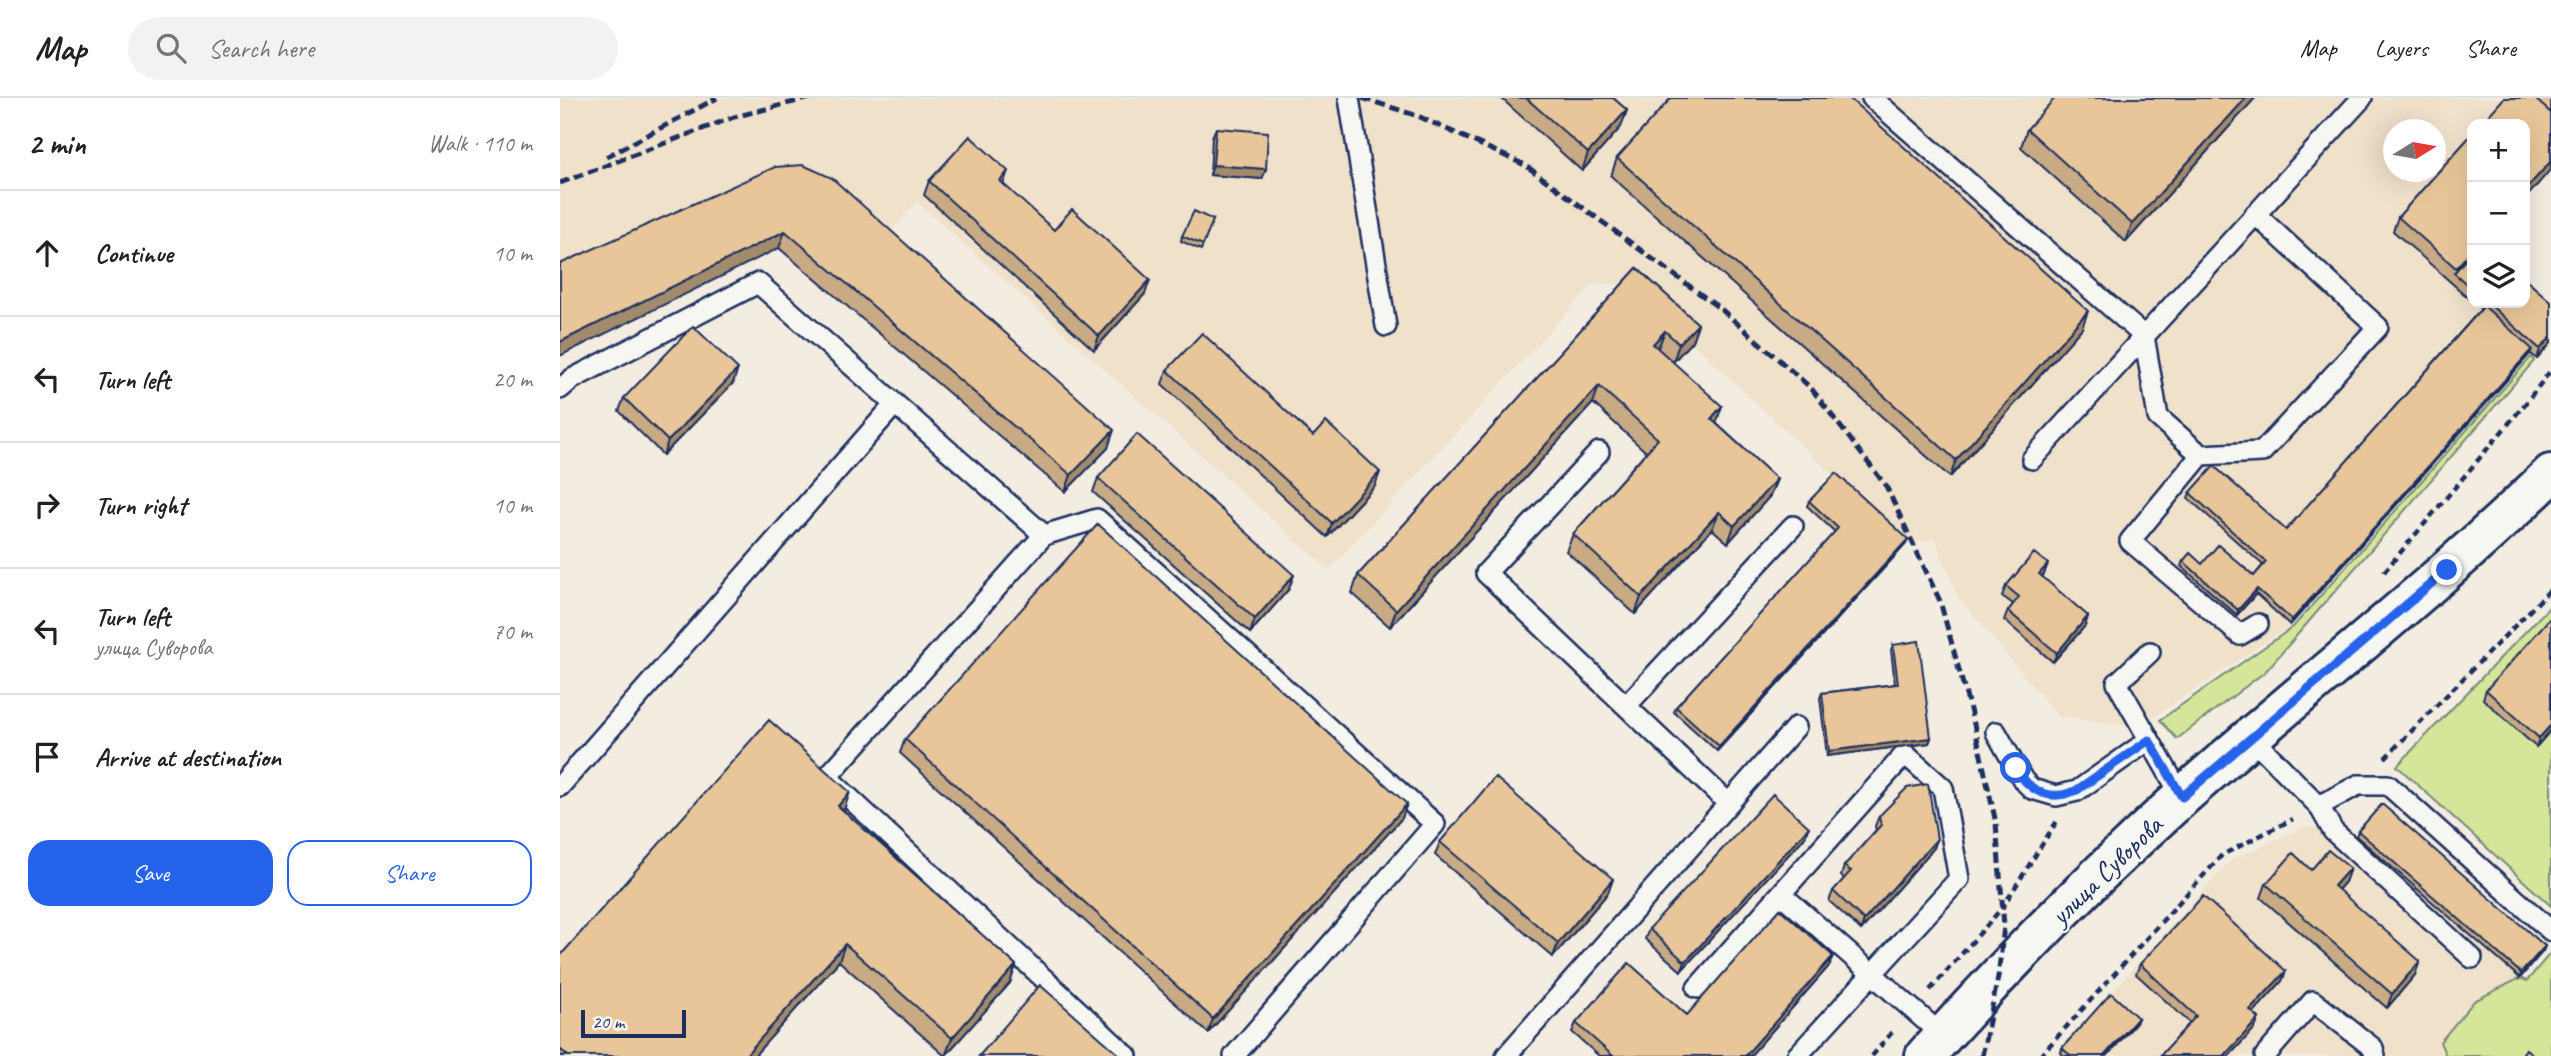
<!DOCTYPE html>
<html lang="en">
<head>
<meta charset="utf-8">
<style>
	body { margin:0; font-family:Caveat,sans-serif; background:#f2f2f2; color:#202124 }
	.controls { position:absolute; right:21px; top:21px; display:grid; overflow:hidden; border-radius:14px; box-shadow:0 7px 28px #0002 }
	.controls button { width:63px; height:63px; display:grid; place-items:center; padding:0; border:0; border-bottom:2px solid #e0e0e0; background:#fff; color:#202124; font:35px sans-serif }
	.compass { position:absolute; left:1823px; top:21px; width:63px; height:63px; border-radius:50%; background:#fff; box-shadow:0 7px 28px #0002; rotate:79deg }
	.scale { position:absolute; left:21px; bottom:18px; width:105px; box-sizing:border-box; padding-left:7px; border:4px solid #1b2f5e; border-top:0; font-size:19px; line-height:24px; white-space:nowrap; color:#1b2f5e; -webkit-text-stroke:5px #f6f6f2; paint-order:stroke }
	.stop { position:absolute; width:21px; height:21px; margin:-16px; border:5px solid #2563eb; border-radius:50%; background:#fff }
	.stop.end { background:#2563eb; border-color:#fff; box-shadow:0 2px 7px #0008 }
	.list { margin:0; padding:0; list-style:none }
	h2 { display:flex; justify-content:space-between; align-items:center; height:91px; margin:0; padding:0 28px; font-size:30px }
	h2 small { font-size:23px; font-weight:400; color:#757577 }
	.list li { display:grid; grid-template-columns:46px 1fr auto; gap:21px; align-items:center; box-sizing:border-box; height:126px; padding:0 28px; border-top:2px solid #e0e0e0 }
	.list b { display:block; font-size:26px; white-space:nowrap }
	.list p { margin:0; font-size:23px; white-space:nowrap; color:#757577 }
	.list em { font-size:23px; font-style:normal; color:#757577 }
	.actions { display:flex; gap:14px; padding:21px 28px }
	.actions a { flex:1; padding:16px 0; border:2px solid #2563eb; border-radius:21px; text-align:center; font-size:24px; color:#2563eb }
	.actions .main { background:#2563eb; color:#fff }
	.icon { flex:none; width:38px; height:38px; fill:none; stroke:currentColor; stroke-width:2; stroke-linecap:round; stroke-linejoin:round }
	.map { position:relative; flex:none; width:1991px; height:958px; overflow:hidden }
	header { display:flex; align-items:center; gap:42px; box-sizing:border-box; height:98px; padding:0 35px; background:#fff; border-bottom:2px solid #e0e0e0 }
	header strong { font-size:33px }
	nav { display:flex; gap:38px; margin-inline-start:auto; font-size:24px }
	.search { width:490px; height:63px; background:#f2f2f2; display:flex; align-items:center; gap:18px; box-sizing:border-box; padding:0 24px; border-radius:38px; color:#757577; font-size:26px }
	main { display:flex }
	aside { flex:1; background:#fff }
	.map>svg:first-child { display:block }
	.built { fill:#f0e1cb; fill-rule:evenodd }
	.green { fill:#d5e599; stroke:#788a7c; stroke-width:2 }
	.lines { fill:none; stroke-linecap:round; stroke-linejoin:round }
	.lane-casing { stroke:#1b2f5e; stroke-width:24 }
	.secondary-casing { stroke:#1b2f5e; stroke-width:44 }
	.path { stroke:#1b2f5e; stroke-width:4.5; stroke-dasharray:7 5; stroke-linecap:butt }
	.lane { stroke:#f6f6f2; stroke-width:19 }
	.secondary { stroke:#f6f6f2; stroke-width:38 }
	.rail { stroke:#1b2f5e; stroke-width:5; stroke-dasharray:10 5; stroke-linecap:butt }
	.wall { fill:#c8aa84; stroke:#1b2f5e; stroke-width:2 }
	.shaded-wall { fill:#a28b6c; stroke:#1b2f5e; stroke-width:2 }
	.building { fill:#e8c69a; stroke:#1b2f5e; stroke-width:2 }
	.route { stroke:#2563eb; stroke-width:9 }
	.labels { text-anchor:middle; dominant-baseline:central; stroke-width:5; stroke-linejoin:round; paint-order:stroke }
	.street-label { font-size:28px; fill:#1b2f5e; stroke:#f6f6f2 }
</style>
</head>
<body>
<header>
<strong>Map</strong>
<div class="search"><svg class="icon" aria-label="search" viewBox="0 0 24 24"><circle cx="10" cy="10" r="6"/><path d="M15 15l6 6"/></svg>Search here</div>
<nav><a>Map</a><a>Layers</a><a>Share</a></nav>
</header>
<main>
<aside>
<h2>2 min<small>Walk · 110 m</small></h2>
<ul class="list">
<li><svg class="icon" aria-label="ahead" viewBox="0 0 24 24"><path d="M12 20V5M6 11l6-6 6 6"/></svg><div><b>Continue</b></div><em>10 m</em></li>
<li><svg class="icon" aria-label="left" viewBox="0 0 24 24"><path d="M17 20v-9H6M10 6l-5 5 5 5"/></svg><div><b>Turn left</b></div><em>20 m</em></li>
<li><svg class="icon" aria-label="right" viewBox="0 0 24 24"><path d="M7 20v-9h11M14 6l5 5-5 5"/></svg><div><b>Turn right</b></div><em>10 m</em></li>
<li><svg class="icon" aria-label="left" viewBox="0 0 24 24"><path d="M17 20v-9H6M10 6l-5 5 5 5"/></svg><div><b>Turn left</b><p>улица Суворова</p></div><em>70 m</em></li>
<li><svg class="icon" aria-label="arrive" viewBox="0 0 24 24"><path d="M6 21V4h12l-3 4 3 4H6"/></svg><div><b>Arrive at destination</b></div></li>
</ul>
<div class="actions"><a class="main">Save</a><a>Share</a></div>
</aside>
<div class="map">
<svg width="1991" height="958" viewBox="0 0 1991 958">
	<rect width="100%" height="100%" fill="#f3ece0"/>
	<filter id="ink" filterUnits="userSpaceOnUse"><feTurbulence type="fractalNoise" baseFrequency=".0143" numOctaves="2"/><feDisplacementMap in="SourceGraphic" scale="14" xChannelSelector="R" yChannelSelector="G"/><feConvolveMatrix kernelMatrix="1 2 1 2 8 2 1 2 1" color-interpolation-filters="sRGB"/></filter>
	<g filter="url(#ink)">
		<path class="built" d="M0,0H1991L1965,26H1912V205H1965L1991,217V245L1977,261L1970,256L1731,527L1592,620L1564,627L1498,618L1398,499L1375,440L1346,446L1071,187L1033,186L769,472L357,104L320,146L265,98L0,181ZM1834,32H1876V74H1834Z
			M1747,728L1796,738L1960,880L1914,903L1880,944L1886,958H1494L1671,762Z"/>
		<path class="green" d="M1971,259L1974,263L1706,573L1617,641L1600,622L1733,529Z
			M1991,507V808L1837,668Z
			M1991,854V958H1886L1880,944L1914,903L1960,880L1967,883Z"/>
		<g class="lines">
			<g class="lane-casing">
				<path id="lane" d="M789,0L826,228
					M1312,0L1584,238L1598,319L1641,357L1570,443L1680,537L1698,526
					M0,291L12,281L198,185L484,437L537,421L875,726L674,958
					M1039,354L926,475L1168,705
					M1641,357L1702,354L1818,229L1695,116
					M1472,361L1802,0
					M484,437L267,679L567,958
					M1590,554L1557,585L1622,699
					M1066,608L1233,428
					M1436,634L1463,682L1472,691L1496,698L1517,693L1589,642
					M1691,639L1759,708L1798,687H1828L1991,833
					M0,688L335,306
					M1759,708L1773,733L1912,860
					M1221,796L1383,938
					M1137,890L1345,656L1383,690L1399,781L1237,958
					M946,958L1236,629
					M1705,958L1753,903L1813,950L1815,958"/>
			</g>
			<g class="secondary-casing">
				<path id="secondary" d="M1365,958C1446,867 1533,779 1623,698C1745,589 1874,490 1991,376"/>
			</g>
			<path class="path" d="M1824,474L1965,306L1991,272
				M1825,660L1991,491
				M1370,892L1442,810L1497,723
				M1312,958L1334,932
				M1480,958L1662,757L1733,721"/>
			<use href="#lane" class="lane"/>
			<use href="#secondary" class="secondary"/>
			<path class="rail" d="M802,0L858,18L965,67L1162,212L1251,290L1326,388L1380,503L1414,626L1436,725L1444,828L1438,879L1422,958
				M46,59L157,0
				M0,85L174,19L250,0"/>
		</g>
		<path class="wall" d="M941,0H1053L1067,12L1061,29L1022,73Z
			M1695,0L1566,144L1461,49L1467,31Z
			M656,30L706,71L702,81L650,77L652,39Z
			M1912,36V203L1833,133L1838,119Z
			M1057,60L1522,230L1390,379L1051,78Z
			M215,69L548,350L505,394L219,150Z
			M369,83L494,132L585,196L534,252L364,97Z
			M653,122L641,152L621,143L622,138Z
			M1077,170L1138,226L1132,243L1113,264L1156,325L1217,381L1210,398L1168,445L1152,431L1075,516L1006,453L1013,436L1086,354L1033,305L830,529L792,495L798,477Z
			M1914,205H1965L1991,245L1977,261L1970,255L1730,527L1696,496L1677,517L1621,468L1623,463L1694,478L1703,467L1628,400L1630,395L1726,432L1921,211Z
			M607,272L753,338L815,388L767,439L602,286Z
			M173,285L103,357L59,313L64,300Z
			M538,380L729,491L690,535L533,394Z
			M1249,403L1346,446L1157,653L1114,614L1116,609L1275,434L1247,408Z
			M1484,476L1482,479L1528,518L1525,528L1493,564L1444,522L1448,513L1453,506L1442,498L1446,488Z
			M1333,547L1371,640L1369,645L1267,658L1260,600L1262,595L1335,586L1331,552Z
			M1926,592L1991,632L1976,649L1923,601Z
			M345,641L842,720L648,935L340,655Z
			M284,712L283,713L456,867L450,885L385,958L279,863L194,958H0V858Z
			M1319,718L1377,741L1374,750L1301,832L1269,803L1273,793L1284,781L1281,778L1284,768L1316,732L1315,728Z
			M1798,733L1985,848L1983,853L1960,880L1796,738Z
			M1245,739L1121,873L1085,841L1089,831Z
			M880,744L1053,781L1048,795L993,859L875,757Z
			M1790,770L1785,784L1778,792L1855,877L1827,910L1701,800L1706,786L1751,772Z
			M1580,866L1726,873L1722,883L1693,915L1699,920L1695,930L1669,958H1600L1630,925L1576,876Z
			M1269,868L1190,958H1039L1012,934L1016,925L1127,917Z
			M1578,920L1576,925L1547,958H1504L1501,955L1502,950Z"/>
		<path class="shaded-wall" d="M1686,0H1695L1566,144L1572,126Z
			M1067,12L1061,29L1022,73L1028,55Z
			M1991,63V71L1965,101V92Z
			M653,67L706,71L702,81L650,77Z
			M448,73L443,87L440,83Z
			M225,133L219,150L0,258V244Z
			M590,182L585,196L534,252L539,238Z
			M1528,213L1522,230L1390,379L1396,362Z
			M1138,226L1132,243L1113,264L1119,246Z
			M1105,233L1098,250L1093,246Z
			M1991,239V245L1977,261L1980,251Z
			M1972,251L1970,256L1730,527L1732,522Z
			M178,271L173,285L103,357L108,343Z
			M1039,288L1033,305L830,529L836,512Z
			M1162,308L1156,326L1151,321Z
			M554,332L548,350L505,394L511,377Z
			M820,374L815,388L767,439L772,425Z
			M1217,381L1210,398L1168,445L1174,428Z
			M1159,414L1152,431L1075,516L1081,499Z
			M1348,441L1346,446L1157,653L1159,648Z
			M1488,466L1484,476L1476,486L1479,476Z
			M734,477L729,491L690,535L695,521Z
			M1697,491L1696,496L1677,517L1678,512Z
			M1528,518L1525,528L1493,564L1497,555Z
			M1991,627V632L1976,649L1979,640Z
			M1371,640L1369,645L1267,658L1269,653Z
			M290,694L284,712L272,726L278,708Z
			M847,706L842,720L648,935L653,921Z
			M1249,729L1245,739L1121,873L1125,864Z
			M1377,741L1374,750L1301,832L1304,822Z
			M1790,770L1785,784L1769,802L1774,788Z
			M1053,781L1048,795L993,859L998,845Z
			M285,846L279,863L194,958H185Z
			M1985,848L1983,853L1960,880L1961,875Z
			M1273,858L1269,868L1190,958H1185Z
			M1860,863L1855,877L1827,910L1832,896Z
			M456,867L450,885L385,958L392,940Z
			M1726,873L1722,883L1687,922L1690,912Z
			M1578,920L1576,925L1547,958H1544Z
			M1699,920L1695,930L1669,958H1664Z"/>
		<path class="building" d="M966,0H1053L1067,12L1028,55Z
			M1111,0H1289L1528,213L1396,362L1057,60Z
			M1495,0H1686L1572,126L1467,31Z
			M1944,0H1974L1991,15V63L1965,92V26H1921Z
			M1974,0H1991V15Z
			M656,30L708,34L706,71L653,67Z
			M1912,36V152L1896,170L1838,119Z
			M410,38L448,73L440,83L494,132L512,111L590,182L539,238L369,83Z
			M243,67L272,80L554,332L511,377L225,133L0,244V166L215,69Z
			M634,113L653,122L643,147L622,138Z
			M1912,154V191L1894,175Z
			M1077,170L1138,226L1119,246L1105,233L1093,246L1162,308L1151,321L1217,381L1174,428L1159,414L1081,499L1013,436L1098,341L1039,288L836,512L798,477Z
			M1965,181L1991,204V239L1980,251L1928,205H1965Z
			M1924,208L1972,251L1732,522L1697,491L1678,512L1623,463L1630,455L1642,466L1658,447L1694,478L1706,464L1630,395L1654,368L1726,432Z
			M133,228L178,271L108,343L64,300Z
			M642,235L753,338L766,324L820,374L772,425L607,272Z
			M577,336L734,477L695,521L538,380Z
			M1276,375L1348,441L1159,648L1116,609L1278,430L1249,403Z
			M538,426L847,706L653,921L345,641Z
			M1474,455L1488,466L1479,476L1528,518L1497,555L1448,513L1459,499L1446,488Z
			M1991,519V627L1979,640L1926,592Z
			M1359,543L1371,640L1269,653L1262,595L1338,586L1333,547Z
			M209,622L290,694L278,708L456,867L392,940L285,846L185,958H8L0,951V858Z
			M935,679L1053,781L998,845L880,744Z
			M1368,686L1377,741L1304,822L1273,793L1291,773L1284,768L1321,727L1319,718L1347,690Z
			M1213,696L1249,729L1125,864L1089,831Z
			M1822,706L1985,848L1961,875L1798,733Z
			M1768,752L1790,770L1774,788L1860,863L1832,896L1706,786L1733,755L1751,772Z
			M1643,798L1726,873L1690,912L1699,920L1664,958H1600L1636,918L1580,866Z
			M1220,811L1273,858L1185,958H1053L1016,925L1069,865L1127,917Z
			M480,887L561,958H419Z
			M1551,895L1578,920L1544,958H1511L1502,950Z
			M1966,951L1975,958H1961Z"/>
	</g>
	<g class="lines" filter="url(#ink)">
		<path class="route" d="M1456,670C1470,695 1491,704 1517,692L1589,642L1622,699L1887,472"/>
	</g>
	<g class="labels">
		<g class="street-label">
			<text transform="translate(1546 772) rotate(-44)">улица Суворова</text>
		</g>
	</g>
</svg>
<div class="controls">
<button>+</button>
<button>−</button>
<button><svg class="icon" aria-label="layers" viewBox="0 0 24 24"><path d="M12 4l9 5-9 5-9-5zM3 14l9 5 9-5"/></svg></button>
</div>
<svg class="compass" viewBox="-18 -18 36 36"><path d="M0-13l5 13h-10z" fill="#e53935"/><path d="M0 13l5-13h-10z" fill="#757577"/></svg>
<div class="scale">20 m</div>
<div class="stop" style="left:1456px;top:670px"></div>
<div class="stop end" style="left:1887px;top:472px"></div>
</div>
</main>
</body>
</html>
